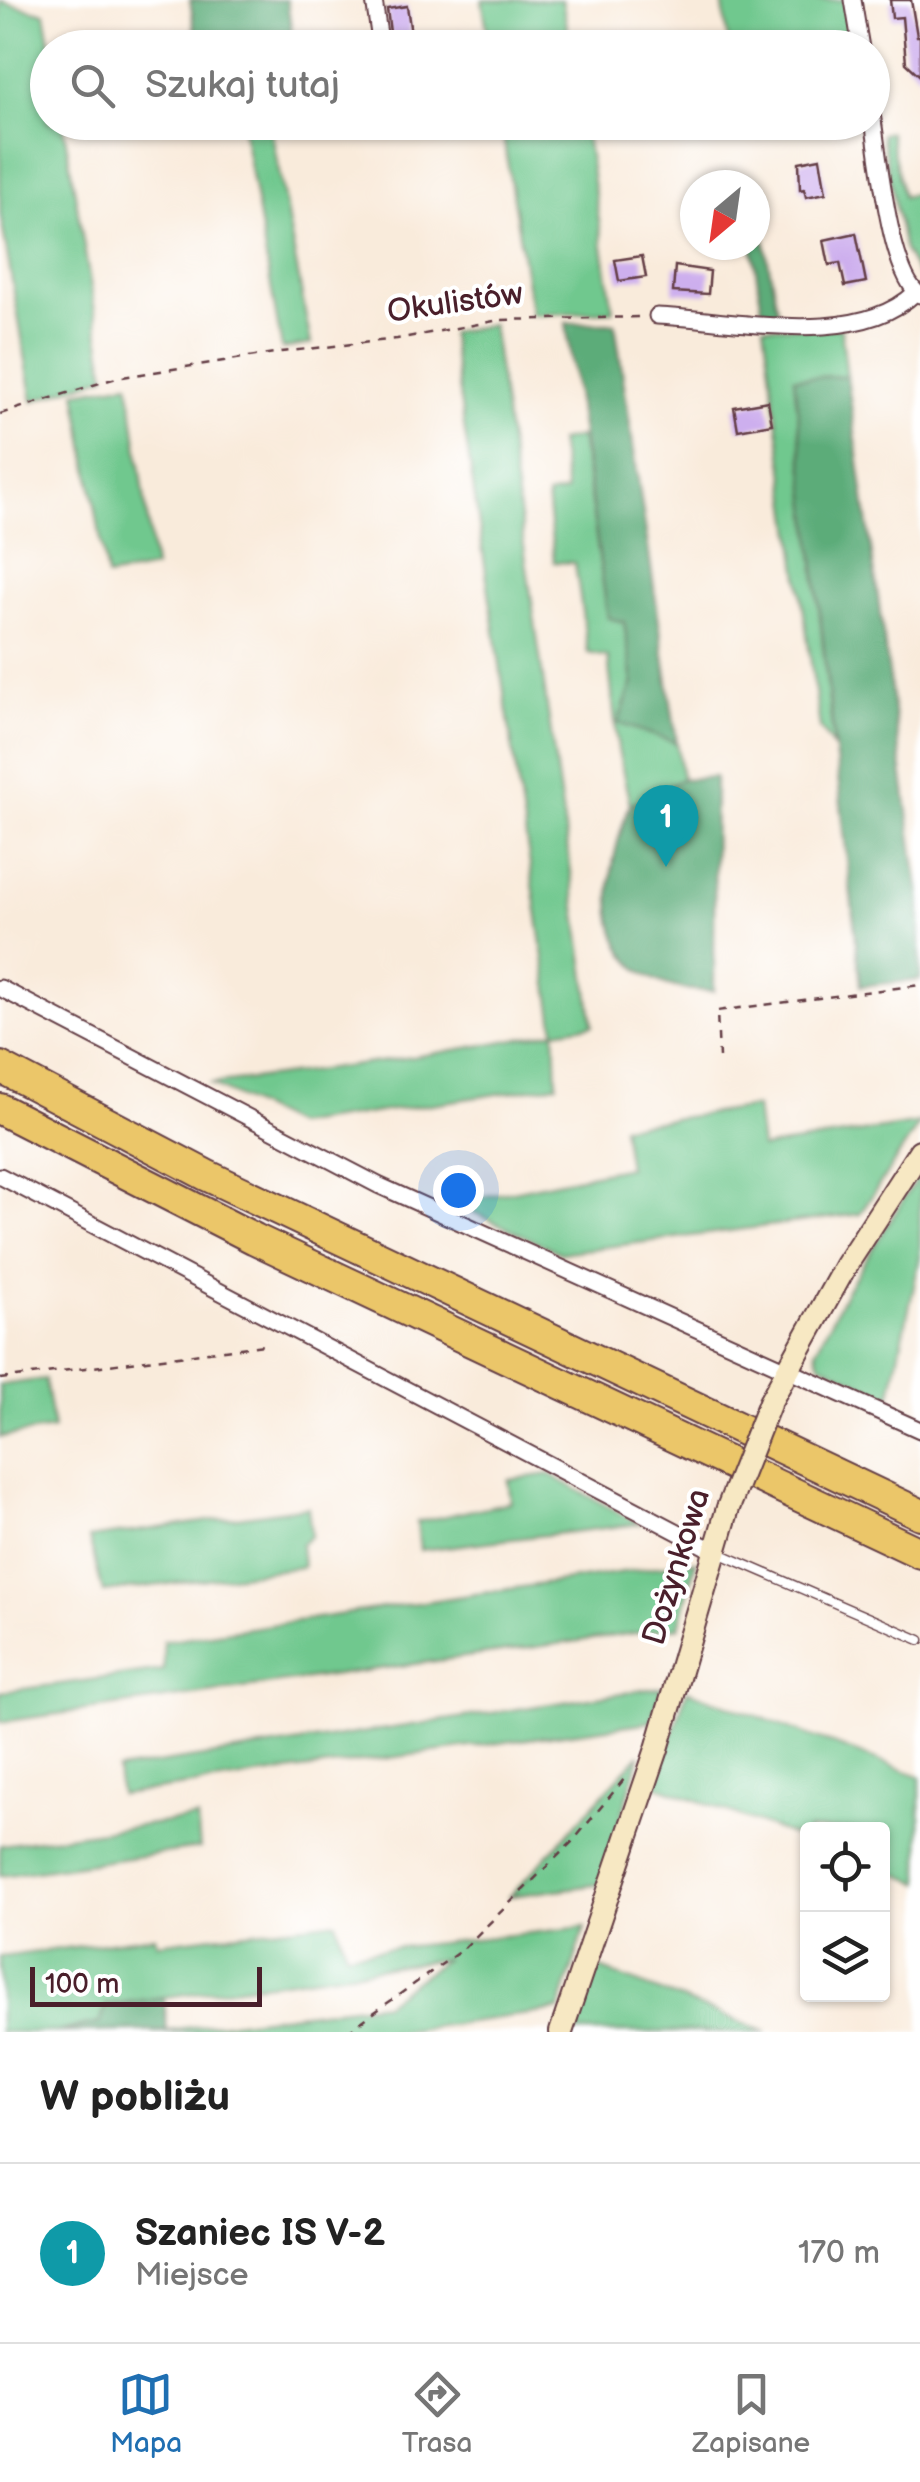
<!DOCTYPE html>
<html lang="pl">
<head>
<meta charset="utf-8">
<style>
	body { margin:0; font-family:"Balsamiq Sans",sans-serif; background:#f2f2f2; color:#222 }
	.controls { position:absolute; right:30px; bottom:30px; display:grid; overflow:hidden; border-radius:10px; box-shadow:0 2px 8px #0004 }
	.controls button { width:90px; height:90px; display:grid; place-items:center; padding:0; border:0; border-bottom:2px solid #e0e0e0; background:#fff; color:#222; font:50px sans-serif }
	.compass { position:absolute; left:680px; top:170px; width:90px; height:90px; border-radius:50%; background:#fff; box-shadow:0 2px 8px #0004; rotate:209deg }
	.scale { position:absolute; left:30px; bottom:25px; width:232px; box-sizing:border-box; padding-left:10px; border:5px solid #4a1f2b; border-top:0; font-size:28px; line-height:35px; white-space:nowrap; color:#4a1f2b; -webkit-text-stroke:8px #fff; paint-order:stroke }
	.you { position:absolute; left:458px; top:1190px; width:35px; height:35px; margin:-25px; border:8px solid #fff; border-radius:50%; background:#1a73e8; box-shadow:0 0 0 15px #1a73e833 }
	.badge { display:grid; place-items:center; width:65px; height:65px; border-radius:50%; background:#1f6fb2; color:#fff; font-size:32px; font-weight:700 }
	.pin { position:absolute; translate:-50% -82px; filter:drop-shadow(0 2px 5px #0008) }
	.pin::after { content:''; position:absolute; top:52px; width:35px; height:30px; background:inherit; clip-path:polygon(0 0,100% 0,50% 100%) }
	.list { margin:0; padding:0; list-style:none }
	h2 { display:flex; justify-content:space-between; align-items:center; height:130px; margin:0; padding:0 40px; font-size:42px }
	h2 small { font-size:32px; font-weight:400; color:#767676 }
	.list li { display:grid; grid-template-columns:65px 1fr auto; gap:30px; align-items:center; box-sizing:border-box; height:180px; padding:0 40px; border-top:2px solid #e0e0e0 }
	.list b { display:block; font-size:38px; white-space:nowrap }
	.list p { margin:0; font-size:32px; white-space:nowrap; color:#767676 }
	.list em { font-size:32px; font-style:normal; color:#767676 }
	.icon { flex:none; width:55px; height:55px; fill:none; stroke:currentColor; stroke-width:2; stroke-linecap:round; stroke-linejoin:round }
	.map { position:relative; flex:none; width:920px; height:2032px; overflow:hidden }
	.search { position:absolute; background:#fff; box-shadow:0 2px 8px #0004; left:30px; right:30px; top:30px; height:110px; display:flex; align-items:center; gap:25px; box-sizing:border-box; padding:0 35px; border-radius:55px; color:#767676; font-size:38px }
	.sheet { height:310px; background:#fff }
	nav { display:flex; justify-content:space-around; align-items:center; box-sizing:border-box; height:140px; border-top:2px solid #e0e0e0; background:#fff; font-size:28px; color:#767676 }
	nav a { display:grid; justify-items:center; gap:5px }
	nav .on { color:#1f6fb2 }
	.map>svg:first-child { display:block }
	.green { fill:#70c88e; stroke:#5d745c; stroke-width:2.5 }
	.forest { fill:#5cac79; stroke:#536652; stroke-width:2.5 }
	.building { fill:#cdafee }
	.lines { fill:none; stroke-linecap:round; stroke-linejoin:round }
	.lane-casing { stroke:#643e45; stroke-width:11 }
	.street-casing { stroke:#643e45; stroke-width:19 }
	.secondary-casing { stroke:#643e45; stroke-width:26 }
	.highway-casing { stroke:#643e45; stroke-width:34 }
	.path { stroke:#643e45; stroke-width:2.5; stroke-dasharray:8 8; stroke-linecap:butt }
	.lane { stroke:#fff; stroke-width:8 }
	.street { stroke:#fff; stroke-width:15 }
	.secondary { stroke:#f7e8c3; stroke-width:22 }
	.highway { stroke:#ebc669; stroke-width:30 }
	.secondary-bridge-casing { stroke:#643e45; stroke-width:26; stroke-linecap:butt }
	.secondary-bridge { stroke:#f7e8c3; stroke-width:22 }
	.labels { text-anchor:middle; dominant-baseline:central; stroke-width:8; stroke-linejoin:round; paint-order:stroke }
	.street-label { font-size:32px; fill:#4a1f2b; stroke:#fff }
</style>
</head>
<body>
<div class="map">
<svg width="920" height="2032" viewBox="0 0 920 2032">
	<rect width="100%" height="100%" fill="#fff"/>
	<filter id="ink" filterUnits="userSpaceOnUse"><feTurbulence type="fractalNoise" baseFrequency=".01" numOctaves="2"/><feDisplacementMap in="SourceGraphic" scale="20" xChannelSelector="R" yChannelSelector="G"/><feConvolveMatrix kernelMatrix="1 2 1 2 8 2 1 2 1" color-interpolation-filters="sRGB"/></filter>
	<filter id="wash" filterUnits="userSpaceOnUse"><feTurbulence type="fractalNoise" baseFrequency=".0048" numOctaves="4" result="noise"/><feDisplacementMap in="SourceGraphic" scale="40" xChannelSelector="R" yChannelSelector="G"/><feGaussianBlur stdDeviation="2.25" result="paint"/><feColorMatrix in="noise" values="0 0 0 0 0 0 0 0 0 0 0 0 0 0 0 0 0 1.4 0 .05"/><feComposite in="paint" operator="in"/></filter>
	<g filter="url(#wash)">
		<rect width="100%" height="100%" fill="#f9ebdb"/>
		<path class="green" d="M482,0H562L571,47H490Z
			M722,0H845L854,47H729Z
			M0,1L45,13L51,47L48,122L63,123L106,376L33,401L0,213Z
			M242,123H270L311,344L282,349Z
			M501,123H584L613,311L532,315Z
			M889,132L903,197L920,192V279L904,250L881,134Z
			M492,324L593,1025L555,1031L557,1085L294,1125L211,1084C326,1070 442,1055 555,1031L450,333Z
			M764,326L841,328L847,376L794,378L834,748L820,728Z
			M129,383L154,568L107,577L76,392Z
			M581,437L608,617L624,622L633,682L618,723L677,743L682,779L630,805L618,750L608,657L588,653L575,563L554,562L547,496L566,492L559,441Z
			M756,1107L761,1148L920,1123L860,1214L560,1253L454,1203L628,1167L622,1126Z
			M920,1173V1257L890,1398L820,1363L816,1350L847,1289Z
			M45,1379L53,1429L0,1437V1385Z
			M549,1474L639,1524L420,1550L417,1522L511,1502L508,1480Z
			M308,1507L311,1536L301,1544L303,1567L103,1592L89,1538Z
			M696,1561L679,1627L0,1722V1692L164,1670L163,1641Z
			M662,1687L651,1722L120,1795L117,1770Z
			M687,1690L920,1776V1883L883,1869L882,1830H808L807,1841L655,1785Z
			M640,1754L602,1884L510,1896Z
			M197,1818L200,1848L0,1876V1845Z
			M336,1921L346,1953L585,1927L559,2010L393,2032H152L384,2003L445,1959L107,2005L100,2023L55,2032H0V1957L155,1936L157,1943Z
			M595,1967L767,2032H573Z"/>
		<path class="forest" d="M190,0H287L294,47H197Z
			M755,191L779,318L763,315L752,245Z
			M566,323H615L677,743L618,723L633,682L624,622L608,618Z
			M847,376L920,897V980L861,986L794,378Z
			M715,777L714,991C594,992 596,891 630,805L682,779Z
			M164,1997L167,2030L55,2032L100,2023L106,2005Z"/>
		<g id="blocks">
			<path class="building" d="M890,0H911L917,36H920V76L906,63L902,17L892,18Z
				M407,6L413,48H392L387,9Z
				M820,158L826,193L806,197L804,189L800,190L799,162Z
				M856,233L866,282L845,286L840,263L829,265L824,240Z
				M642,256L646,277L619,281L615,260Z
				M675,266L710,271L708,294L673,292Z
				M768,401L772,424L738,430L734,407Z"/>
		</g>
	</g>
	<g filter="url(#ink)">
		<use href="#blocks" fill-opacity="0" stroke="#643e45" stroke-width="2.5"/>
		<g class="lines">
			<g class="lane-casing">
				<path id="lane" d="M719,1553L920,1640"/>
			</g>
			<g class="street-casing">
				<path id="street" d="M374,0L381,48
					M853,0L861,48
					M872,114C879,153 889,274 920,295
					M657,316C734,319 856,349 915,293
					M0,988L378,1185L920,1430
					M0,1176L714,1551"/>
			</g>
			<g class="secondary-casing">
				<path id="secondary" d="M770,1402L846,1265L920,1151
					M561,2032L657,1749L728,1508"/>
			</g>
			<g class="highway-casing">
				<path id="highway" d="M0,1067L206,1175L920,1514
					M0,1109L255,1239L920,1553"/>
			</g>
			<path class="path" d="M0,414L116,378L281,352L397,339L500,320L640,317
				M719,1058L717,1011L920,985
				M0,1379L263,1345
				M347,2032L463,1949L573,1841L625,1778"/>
			<use href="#lane" class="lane"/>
			<use href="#street" class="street"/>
			<use href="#secondary" class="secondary"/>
			<use href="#highway" class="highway"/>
			<g class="secondary-bridge-casing">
				<path id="secondary-bridge" d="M728,1508L770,1402"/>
			</g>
			<use href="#secondary-bridge" class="secondary-bridge"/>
		</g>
	</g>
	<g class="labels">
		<g class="street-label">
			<text transform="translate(455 303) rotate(-8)">Okulistów</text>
			<text transform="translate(677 1567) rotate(-73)">Dożynkowa</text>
		</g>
	</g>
</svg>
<div class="controls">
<button><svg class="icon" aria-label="locate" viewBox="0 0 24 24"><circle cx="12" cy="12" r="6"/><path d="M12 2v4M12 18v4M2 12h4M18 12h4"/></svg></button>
<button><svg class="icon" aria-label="layers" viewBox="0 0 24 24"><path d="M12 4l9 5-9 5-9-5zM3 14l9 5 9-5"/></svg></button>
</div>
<svg class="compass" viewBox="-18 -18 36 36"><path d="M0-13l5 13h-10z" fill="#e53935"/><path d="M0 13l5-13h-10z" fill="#767676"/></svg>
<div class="scale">100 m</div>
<div class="you"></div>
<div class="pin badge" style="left:666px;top:867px;background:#0f9aa8">1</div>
<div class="search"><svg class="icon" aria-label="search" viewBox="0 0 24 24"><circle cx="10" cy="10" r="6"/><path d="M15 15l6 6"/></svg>Szukaj tutaj</div>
</div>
<section class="sheet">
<h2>W pobliżu<small></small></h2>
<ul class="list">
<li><span class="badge" style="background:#0f9aa8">1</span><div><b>Szaniec IS V-2</b><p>Miejsce</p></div><em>170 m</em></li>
</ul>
</section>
<nav>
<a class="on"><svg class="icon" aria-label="map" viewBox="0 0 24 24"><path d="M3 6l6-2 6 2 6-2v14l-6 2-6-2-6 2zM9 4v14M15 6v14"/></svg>Mapa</a>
<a><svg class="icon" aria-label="directions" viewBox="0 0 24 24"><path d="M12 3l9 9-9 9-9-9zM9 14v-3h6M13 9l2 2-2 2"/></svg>Trasa</a>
<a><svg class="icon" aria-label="saved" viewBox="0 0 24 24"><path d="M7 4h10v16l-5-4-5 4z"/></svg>Zapisane</a>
</nav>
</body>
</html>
